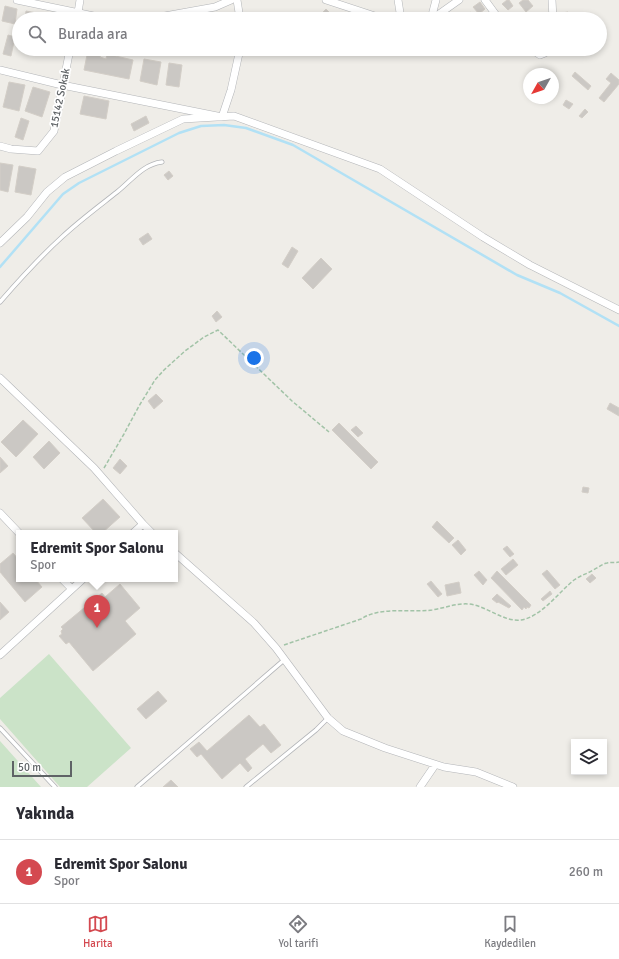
<!DOCTYPE html>
<html lang="tr">
<head>
<meta charset="utf-8">
<style>
	body { margin:0; font-family:Signika,sans-serif; background:#f7f7f7; color:#2b2b33 }
	.controls { position:absolute; right:12px; bottom:12px; display:grid; overflow:hidden; border-radius:0px; box-shadow:0 2px 6px #0003 }
	.controls button { width:36px; height:36px; display:grid; place-items:center; padding:0; border:0; border-bottom:1px solid #e1e1e2; background:#fff; color:#2b2b33; font:20px sans-serif }
	.compass { position:absolute; left:523px; top:68px; width:36px; height:36px; border-radius:50%; background:#fff; box-shadow:0 2px 6px #0003; rotate:230deg }
	.scale { position:absolute; left:12px; bottom:10px; width:60px; box-sizing:border-box; padding-left:4px; border:2px solid #5f6366; border-top:0; font-size:11px; line-height:14px; white-space:nowrap; color:#5f6366; -webkit-text-stroke:3px #fff; paint-order:stroke }
	.you { position:absolute; left:254px; top:358px; width:14px; height:14px; margin:-10px; border:3px solid #fff; border-radius:50%; background:#1a73e8; box-shadow:0 0 0 6px #1a73e833 }
	.badge { display:grid; place-items:center; width:26px; height:26px; border-radius:50%; background:#d44950; color:#fff; font-size:13px; font-weight:700 }
	.pin { position:absolute; translate:-50% -33px; filter:drop-shadow(0 1px 2px #0008) }
	.pin::after { content:''; position:absolute; top:21px; width:14px; height:12px; background:inherit; clip-path:polygon(0 0,100% 0,50% 100%) }
	.popup { position:absolute; left:16px; top:530px; width:162px; height:52px; box-sizing:border-box; display:grid; place-content:center; border-radius:0px; background:#fff; filter:drop-shadow(0 1px 3px #0005); font-size:13px; white-space:nowrap; color:#7c7c81 }
	.popup b { font-size:15px; color:#2b2b33 }
	.popup::after { content:''; position:absolute; left:50%; top:100%; margin-left:-8px; border:8px solid transparent; border-top-color:#fff }
	.list { margin:0; padding:0; list-style:none }
	h2 { display:flex; justify-content:space-between; align-items:center; height:52px; margin:0; padding:0 16px; font-size:17px }
	h2 small { font-size:13px; font-weight:400; color:#7c7c81 }
	.list li { display:grid; grid-template-columns:26px 1fr auto; gap:12px; align-items:center; box-sizing:border-box; height:64px; padding:0 16px; border-top:1px solid #e1e1e2 }
	.list b { display:block; font-size:15px; white-space:nowrap }
	.list p { margin:0; font-size:13px; white-space:nowrap; color:#7c7c81 }
	.list em { font-size:13px; font-style:normal; color:#7c7c81 }
	.icon { flex:none; width:22px; height:22px; fill:none; stroke:currentColor; stroke-width:2; stroke-linecap:round; stroke-linejoin:round }
	.map { position:relative; flex:none; width:619px; height:787px; overflow:hidden }
	.search { position:absolute; background:#fff; box-shadow:0 2px 6px #0003; left:12px; right:12px; top:12px; height:44px; display:flex; align-items:center; gap:10px; box-sizing:border-box; padding:0 14px; border-radius:22px; color:#7c7c81; font-size:15px }
	.sheet { height:116px; background:#fff }
	nav { display:flex; justify-content:space-around; align-items:center; box-sizing:border-box; height:56px; border-top:1px solid #e1e1e2; background:#fff; font-size:11px; color:#7c7c81 }
	nav a { display:grid; justify-items:center; gap:2px }
	nav .on { color:#d44950 }
	.map>svg:first-child { display:block }
	.green { fill:#cbe3c8 }
	.lines { fill:none; stroke-linecap:round; stroke-linejoin:round }
	.stream { stroke:#b2e1f5; stroke-width:2.5 }
	.building { fill:#cbc8c4; stroke:#d3cec7 }
	.service-casing { stroke:#b3b5b8; stroke-width:5 }
	.minor-casing { stroke:#b3b5b8; stroke-width:8 }
	.path { stroke:#a2c3a7; stroke-width:1.5; stroke-dasharray:4 2; stroke-linecap:butt }
	.service { stroke:#fff; stroke-width:3.5 }
	.minor { stroke:#fff; stroke-width:7 }
	.labels { text-anchor:middle; dominant-baseline:central; stroke-width:3.5; stroke-linejoin:round; paint-order:stroke }
	.street-label { font-size:11px; fill:#5f6366; stroke:#fff }
</style>
</head>
<body>
<div class="map">
<svg width="619" height="787" viewBox="0 0 619 787">
	<rect width="100%" height="100%" fill="#efede8"/>
	<path class="green" d="M49,654L131,748L87,787H60L0,719V698Z
		M0,741L41,787H0Z"/>
	<g class="lines">
		<path class="stream" d="M0,267L63,194L79,183L179,133L201,126L224,125L246,128L293,145L517,275L560,293L619,326"/>
	</g>
	<path class="building" d="M507,0H509L513,6L508,10L502,4Z
		M523,0H528L533,6L526,12L519,3Z
		M480,2L485,9L479,14L473,7Z
		M5,6L17,9L15,24L2,21Z
		M326,9L331,14L326,18L322,13Z
		M26,11L42,14L41,19H25Z
		M471,12L474,17L471,19H466L464,17Z
		M568,12L569,19H563L562,13Z
		M51,16L64,18V19H50Z
		M8,35L15,37L11,56L3,54Z
		M88,50L101,53L100,57L106,59L107,54L133,60L129,79L84,70Z
		M144,59L161,62L157,85L140,81Z
		M169,63L182,65L179,87L166,85Z
		M575,72L591,86L588,90L572,76Z
		M611,73L619,80V84L604,102L599,98L611,83L606,79Z
		M9,82L25,85L19,111L3,107Z
		M33,87L50,92L42,117L25,111Z
		M84,96L109,101L106,119L80,114Z
		M566,100L573,104L569,109L563,105Z
		M585,109L588,112L582,118L579,116Z
		M146,116L149,123L134,131L131,124Z
		M21,118L29,121L23,140L15,137Z
		M0,163L13,165L8,192L0,190Z
		M19,166L36,169L31,195L15,192Z
		M169,171L173,176L168,180L164,175Z
		M148,233L152,239L143,245L139,239Z
		M292,247L298,251L288,268L282,264Z
		M321,258L332,269L313,289L302,278Z
		M217,311L222,317L216,322L212,316Z
		M156,394L163,401L154,409L148,401Z
		M610,403L619,408V416L607,409Z
		M23,420L38,434L16,457L1,442Z
		M339,423L378,462L371,469L332,430Z
		M356,426L363,433L358,437L351,430Z
		M49,441L60,453L44,469L33,457Z
		M0,457L8,466L0,473Z
		M120,459L127,466L120,474L113,468Z
		M583,487L589,488L588,493L582,492Z
		M103,499L120,517L102,533H96L82,518Z
		M437,521L454,538L449,543L432,527Z
		M458,540L466,550L461,555L452,545Z
		M507,546L514,554L510,557L503,549Z
		M13,553L19,560V579H35L42,587L25,602L0,572V564Z
		M513,559L518,565L506,575L501,569Z
		M547,570L560,585L555,589L542,574Z
		M479,571L487,580L483,585L474,575Z
		M497,571L531,605L529,608L527,607L526,609L524,607L522,610L491,578Z
		M592,574L596,578L590,583L586,579Z
		M431,581L442,594L438,597L427,584Z
		M459,582L461,593L447,596L445,585Z
		M120,584L140,608L125,621L136,634L93,671L69,642L66,644L59,636L62,634L61,631L63,629L61,627L102,593L105,597Z
		M550,591L552,594L543,601L541,599Z
		M497,594L511,606L509,608L498,602L497,603L492,599Z
		M0,602L9,612L0,620Z
		M158,691L167,701L146,719L137,709Z
		M249,715L260,727L264,724L281,745L271,753L263,744L245,759L252,768L248,772L240,763L222,779L201,754L197,757L190,749L199,742L207,751Z
		M171,780L178,787H163Z"/>
	<g class="lines">
		<g class="service-casing">
			<path id="service" d="M0,302C20,279 40,257 62,237C79,221 98,207 117,192C131,181 143,164 162,162
				M0,728L55,787
				M137,787L284,660
				M246,787L316,730L328,718"/>
		</g>
		<g class="minor-casing">
			<path id="minor" d="M17,0L108,19
				M237,0L240,19
				M326,0L384,19
				M398,0L401,19
				M485,0L499,19
				M552,0L553,19
				M77,19L80,0
				M148,19L215,7L231,0
				M431,19L436,0
				M432,19L459,0
				M531,49L540,55L545,53L546,49
				M0,70L62,85L222,117L231,90L240,49
				M0,146L11,149L38,151L54,131L70,49
				M0,243L27,217L47,192L65,177L116,151L183,119L234,116L380,169L483,237L530,265L619,310
				M0,378L94,468L143,524L152,533
				M0,513L19,533
				M133,533L143,524
				M175,553L254,623L276,648L328,718L343,731L385,748L444,767L476,772L513,787
				M62,579L72,589
				M0,655L83,579
				M420,787L435,765"/>
		</g>
		<path class="path" d="M104,468L124,434L139,406L155,380L164,370L185,351L204,337L218,330L292,401L329,432
			M284,645L361,619C381,606 409,613 432,610C445,608 456,603 469,604C487,606 503,622 521,620C541,617 559,592 574,580C581,575 587,574 593,570C598,568 602,564 607,563C611,562 615,563 619,562"/>
		<use href="#service" class="service"/>
		<use href="#minor" class="minor"/>
	</g>
	<g class="labels">
		<g class="street-label">
			<text transform="translate(60 98) rotate(-78)">15142 Sokak</text>
		</g>
	</g>
</svg>
<div class="controls">
<button><svg class="icon" aria-label="layers" viewBox="0 0 24 24"><path d="M12 4l9 5-9 5-9-5zM3 14l9 5 9-5"/></svg></button>
</div>
<svg class="compass" viewBox="-18 -18 36 36"><path d="M0-13l5 13h-10z" fill="#e53935"/><path d="M0 13l5-13h-10z" fill="#7c7c81"/></svg>
<div class="scale">50 m</div>
<div class="you"></div>
<div class="pin badge" style="left:97px;top:628px">1</div>
<div class="popup"><b>Edremit Spor Salonu</b>Spor</div>
<div class="search"><svg class="icon" aria-label="search" viewBox="0 0 24 24"><circle cx="10" cy="10" r="6"/><path d="M15 15l6 6"/></svg>Burada ara</div>
</div>
<section class="sheet">
<h2>Yakında<small></small></h2>
<ul class="list">
<li><span class="badge">1</span><div><b>Edremit Spor Salonu</b><p>Spor</p></div><em>260 m</em></li>
</ul>
</section>
<nav>
<a class="on"><svg class="icon" aria-label="map" viewBox="0 0 24 24"><path d="M3 6l6-2 6 2 6-2v14l-6 2-6-2-6 2zM9 4v14M15 6v14"/></svg>Harita</a>
<a><svg class="icon" aria-label="directions" viewBox="0 0 24 24"><path d="M12 3l9 9-9 9-9-9zM9 14v-3h6M13 9l2 2-2 2"/></svg>Yol tarifi</a>
<a><svg class="icon" aria-label="saved" viewBox="0 0 24 24"><path d="M7 4h10v16l-5-4-5 4z"/></svg>Kaydedilen</a>
</nav>
</body>
</html>
